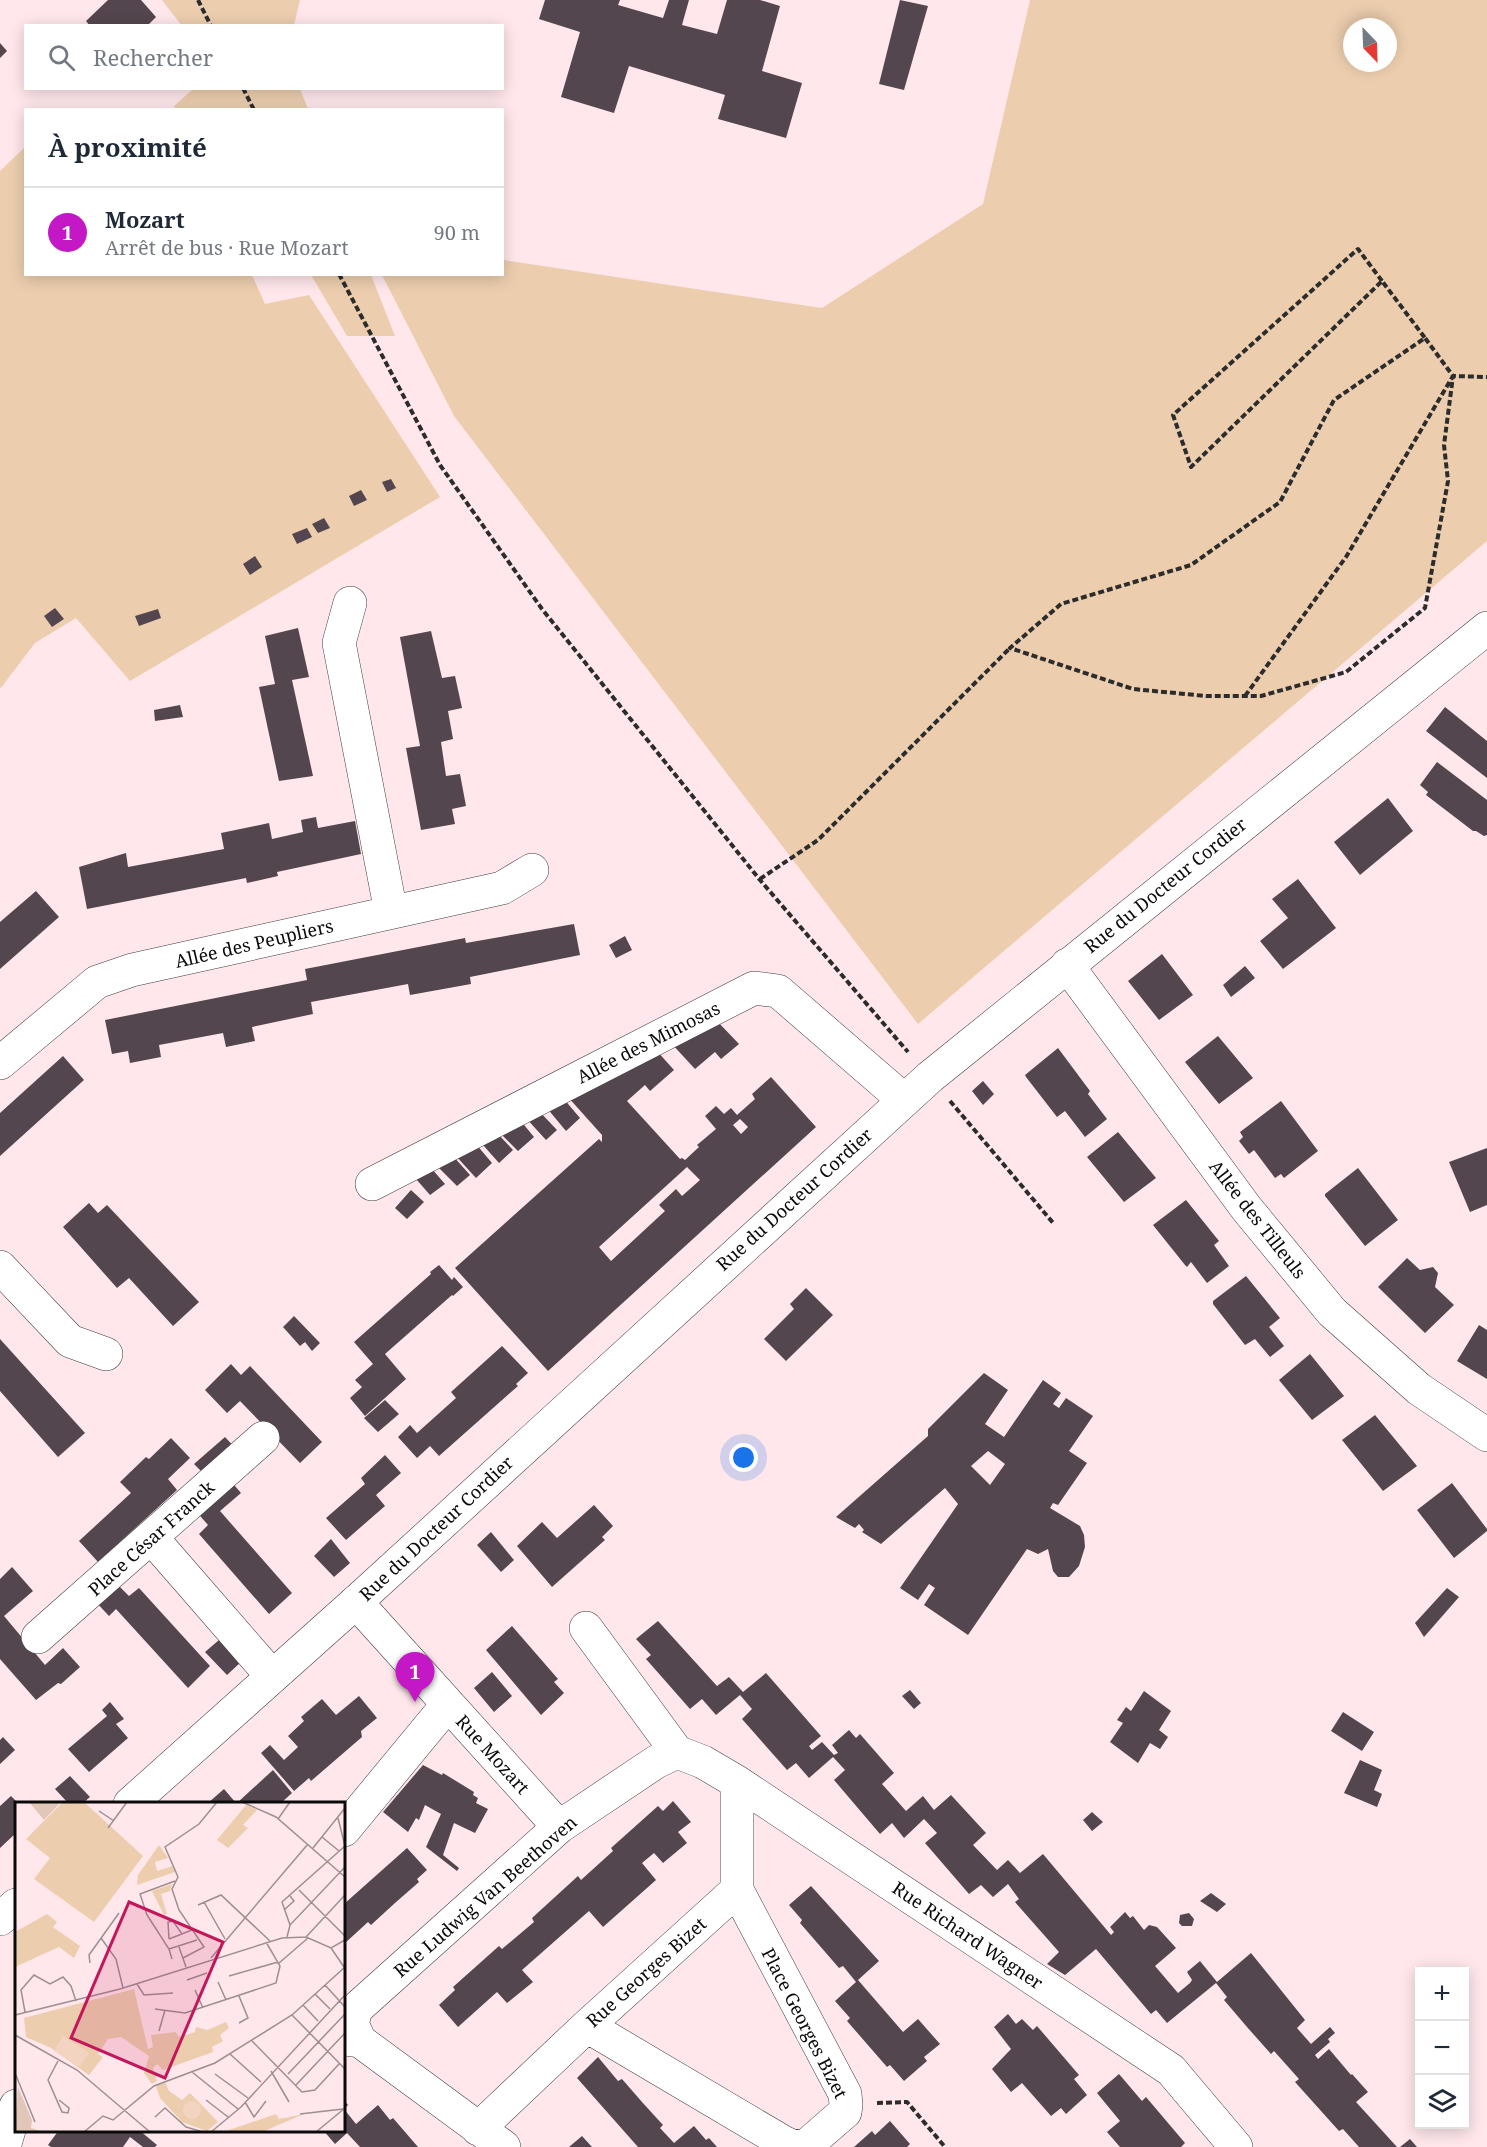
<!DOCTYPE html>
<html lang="fr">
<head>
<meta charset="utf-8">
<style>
	body { margin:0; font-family:"Noto Serif",serif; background:#f6f6f7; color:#1f2937 }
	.controls { position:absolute; right:18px; bottom:18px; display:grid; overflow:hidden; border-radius:0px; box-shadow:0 3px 15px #0003 }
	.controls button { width:54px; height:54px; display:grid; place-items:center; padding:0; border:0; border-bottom:2px solid #e0e1e3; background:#fff; color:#1f2937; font:30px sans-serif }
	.compass { position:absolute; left:1343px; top:18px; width:54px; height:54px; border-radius:50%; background:#fff; box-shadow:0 3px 15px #0003; rotate:157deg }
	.you { position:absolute; left:744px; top:1458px; width:21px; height:21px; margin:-15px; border:4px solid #fff; border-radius:50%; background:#1a73e8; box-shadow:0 0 0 9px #1a73e833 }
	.badge { display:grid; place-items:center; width:39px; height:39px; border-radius:50%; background:#c417c5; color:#fff; font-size:20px; font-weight:700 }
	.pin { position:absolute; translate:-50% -50px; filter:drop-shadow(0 2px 3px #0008) }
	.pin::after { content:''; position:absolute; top:32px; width:21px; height:18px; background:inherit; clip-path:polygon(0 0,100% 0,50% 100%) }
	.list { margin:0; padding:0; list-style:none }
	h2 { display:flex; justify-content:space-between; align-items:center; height:78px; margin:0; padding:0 24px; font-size:26px }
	h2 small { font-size:20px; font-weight:400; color:#747a83 }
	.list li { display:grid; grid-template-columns:39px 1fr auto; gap:18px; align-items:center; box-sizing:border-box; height:90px; padding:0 24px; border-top:2px solid #e0e1e3 }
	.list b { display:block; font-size:22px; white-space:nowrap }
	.list p { margin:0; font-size:20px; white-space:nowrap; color:#747a83 }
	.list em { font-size:20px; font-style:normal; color:#747a83 }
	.icon { flex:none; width:33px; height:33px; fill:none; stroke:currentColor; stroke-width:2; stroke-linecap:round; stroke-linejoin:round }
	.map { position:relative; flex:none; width:1487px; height:2147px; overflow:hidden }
	.search { position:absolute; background:#fff; box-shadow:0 3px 15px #0003; left:24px; top:24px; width:480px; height:66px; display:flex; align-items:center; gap:15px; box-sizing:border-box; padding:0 21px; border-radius:0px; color:#747a83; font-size:22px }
	.panel { position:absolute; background:#fff; box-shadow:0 3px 15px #0003; left:24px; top:108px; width:480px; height:168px; border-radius:0px }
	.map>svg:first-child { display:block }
	.green { fill:#ecceae; fill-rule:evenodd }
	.building { fill:#54464e; fill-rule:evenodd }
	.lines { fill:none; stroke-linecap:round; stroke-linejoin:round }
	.minor-casing { stroke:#3d3d3d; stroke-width:34 }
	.tertiary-casing { stroke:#3d3d3d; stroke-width:34 }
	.path { stroke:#2c2c2c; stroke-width:4; stroke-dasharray:6 3; stroke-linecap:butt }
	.minor { stroke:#fff; stroke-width:33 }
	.tertiary { stroke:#fff; stroke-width:33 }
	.labels { text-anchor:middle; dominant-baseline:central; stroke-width:6; stroke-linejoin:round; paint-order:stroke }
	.street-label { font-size:18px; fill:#0a0a0a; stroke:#fff }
	.inset-road { fill:none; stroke:#9d8f91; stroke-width:1.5 }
	.view { fill:#c2185b; fill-opacity:0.15; stroke:#c2185b; stroke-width:3 }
	.inset-edge { fill:none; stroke:#0a0a0a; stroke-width:3 }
</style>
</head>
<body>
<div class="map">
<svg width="1487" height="2147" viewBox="0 0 1487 2147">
	<rect width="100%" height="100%" fill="#ffe7eb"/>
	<path class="green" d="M162,0H300L294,25L182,26Z
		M1030,0H1487V541L918,1024L454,416L382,275L502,274L503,260L822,308L983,204ZM1352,27H1388V63H1352Z
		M300,89L308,109L176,110L174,106L193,89Z
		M25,147L26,274L252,275L265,304L309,295L440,497L130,681L76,618L35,643L0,689V171Z
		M311,275H371L395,336H347Z"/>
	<path class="building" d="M108,0H141L156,17L147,26H90L86,21Z
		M545,0H620L618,5L663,18L669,0H689L682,25L717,34L727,0H760L780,6L762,71L802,83L786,138L718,119L725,95L629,66L614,113L561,97L580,32L539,19Z
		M900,0L928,6L904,90L879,84Z
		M0,43L7,51L0,58Z
		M391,479L396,488L387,492L382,482Z
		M361,490L367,500L354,506L349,496Z
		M324,518L330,528L318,533L312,524Z
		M307,528L312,537L297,544L292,534Z
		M255,556L262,567L250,575L243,564Z
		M55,608L64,619L52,627L44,616Z
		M158,609L161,618L139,626L135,616Z
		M298,628L309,677L292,680L313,776L279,781L259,687L275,684L265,636Z
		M431,631L442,678L455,676L462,708L448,711L453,739L441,742L446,776L460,774L466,806L452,809L455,824L421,830L406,748L420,746L400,637Z
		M180,705L183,717L155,721L154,710Z
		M1445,707L1487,741V778L1426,731Z
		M1437,762L1487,800V835L1484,836L1476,831H1473L1426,795L1428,792L1420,785Z
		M1388,798L1413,831L1360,875L1334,842Z
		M316,817L318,828L355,821L361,854L277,872L278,876L247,883L246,878L87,909L79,867L126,853L128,867L224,849L221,833L269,823L272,839L303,832L301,820Z
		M1298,879L1336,928L1283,969L1260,941L1288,918L1272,899Z
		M36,891L59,917L0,969V922Z
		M574,924L580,955L470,977L471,984L410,995L408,984L311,1002L313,1014L252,1027L255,1041L226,1047L223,1033L159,1045L161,1057L130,1063L128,1051L112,1054L105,1020L307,980L305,969L465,938L466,943Z
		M625,936L632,950L616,958L609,945Z
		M1162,954L1193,995L1159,1020L1128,981Z
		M1245,966L1255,978L1231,997L1223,985Z
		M716,1020L739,1044L721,1059L715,1052L695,1069L671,1043Z
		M1218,1036L1253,1078L1219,1104L1185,1062Z
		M1058,1048L1090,1091L1088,1094L1107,1119L1085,1137L1065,1111L1057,1117L1026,1077L1025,1075Z
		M656,1050L674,1070L650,1091L645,1085L627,1101L680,1159L682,1158L685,1160L699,1147L697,1145L716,1129L705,1116L716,1106L724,1114L731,1108L737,1115L755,1099L752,1094L771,1077L816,1127L548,1371L455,1268L599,1139L602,1142V1135L567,1096ZM740,1119L748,1127L741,1134L733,1125ZM687,1167L700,1180L682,1196L676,1189L659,1205L665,1211L611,1261L599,1247Z
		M63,1056L84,1080L0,1156V1113Z
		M983,1081L994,1094L983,1105L972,1091Z
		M563,1098L580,1118L566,1131L546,1107Z
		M1281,1101L1318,1151L1284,1178L1281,1174L1275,1178L1254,1150L1249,1154L1239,1141L1243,1137L1240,1132Z
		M538,1110L557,1130L546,1140L525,1117Z
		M520,1120L534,1137L518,1151L498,1131Z
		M1118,1132L1156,1178L1124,1202L1087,1157Z
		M497,1133L513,1150L499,1163L483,1145Z
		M475,1143L492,1163L476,1178L455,1155Z
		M1487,1148V1205L1470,1212L1449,1162Z
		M453,1156L470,1175L457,1186L438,1167Z
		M1358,1168L1398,1220L1365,1246L1325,1196V1194Z
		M432,1169L445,1184L430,1195L416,1179Z
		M411,1190L424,1202L407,1219L395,1208Z
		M1186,1200L1219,1241L1214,1245L1229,1266L1207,1283L1191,1262L1187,1267L1185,1265L1153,1225Z
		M89,1203L98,1213L107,1205L199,1302L173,1326L129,1278L117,1288L63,1227Z
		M1407,1258L1420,1270L1433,1267L1438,1273L1435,1287L1454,1305L1425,1333L1378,1287Z
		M439,1265L452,1280L454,1277L463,1287L453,1296L452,1295L385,1354L406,1379L365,1416L350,1398L362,1387L355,1380L373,1364L354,1342L431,1274L430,1272Z
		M1246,1276L1280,1318L1269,1327L1284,1346L1270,1357L1255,1339L1245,1345L1213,1304V1301Z
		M806,1288L833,1315L786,1361L764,1339L794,1309L790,1304Z
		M294,1316L320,1343L312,1351L305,1342L300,1346L283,1327Z
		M1479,1325L1487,1330V1379L1457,1361Z
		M0,1339L85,1433L58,1457L0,1391Z
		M502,1346L528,1373L516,1384L518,1386L439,1456L430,1446L417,1458L398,1437L410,1425L417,1433L456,1398L451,1392Z
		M1310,1354L1344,1396L1312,1420L1279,1380Z
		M231,1364L241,1375L250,1366L322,1442L300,1463L240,1401L227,1413L205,1390Z
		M984,1373L1008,1390L985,1424L1004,1437L1043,1380L1061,1393L1053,1404L1059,1408L1066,1398L1093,1416L1069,1451L1087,1463L1058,1505L1053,1503L1050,1508L1080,1526L1084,1535L1085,1547L1079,1566L1069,1577H1058L1053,1571L1048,1549L1038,1554L1027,1549L968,1635L924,1605L935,1588L929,1584L918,1600L900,1588L958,1504L945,1488L881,1544L862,1532L864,1530L859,1524L855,1528L836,1517L928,1436V1429ZM988,1451L1005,1464L990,1485L971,1466Z
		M385,1400L399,1414L378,1432L364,1418Z
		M1375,1415L1417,1466L1383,1491L1342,1440Z
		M225,1437L238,1451L208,1478L194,1464Z
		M171,1438L190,1458L168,1479L177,1490L98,1562L79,1541L131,1493L120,1482L146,1457L149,1459Z
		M385,1455L401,1473L376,1495L385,1506L346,1540L326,1518L365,1484L361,1478Z
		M229,1479L241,1493L220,1511L292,1593L269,1614L199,1534L208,1525L195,1510Z
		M1452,1483L1487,1529V1531L1454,1558L1417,1510Z
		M594,1505L613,1526L602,1537L605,1540L552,1587L517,1546L542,1522L557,1538Z
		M491,1532L514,1560L501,1572L477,1545Z
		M331,1539L350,1563L334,1577L314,1556Z
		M12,1567L33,1591L4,1616L45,1665L63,1648L80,1667L61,1684L58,1683L36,1700L0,1659V1579Z
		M116,1583L129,1596L139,1588L210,1666L188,1688L116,1609L109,1616L95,1601Z
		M1447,1588L1459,1597L1424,1637L1415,1623Z
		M658,1621L717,1686L729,1677L743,1692L766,1673L821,1736L809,1746L812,1750L822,1742L834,1755L838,1753L832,1745L849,1730L856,1738L860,1734L894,1773L882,1784L906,1811L923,1796L934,1810L951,1795L986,1833L973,1845L997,1870L1008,1860L1020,1873L1043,1854L1111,1935L1114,1932L1110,1927L1125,1912L1130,1918L1133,1916L1144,1930L1149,1925L1157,1927L1176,1948L1155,1966L1178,1993L1190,1983L1192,1980L1187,1972L1200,1961L1217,1982L1251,1953L1305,2020L1297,2028L1311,2044L1330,2027L1335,2033L1328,2039L1330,2042L1315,2055L1318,2059L1329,2049L1351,2075L1352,2074L1368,2092L1356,2102L1397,2147H1359L1343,2129L1339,2131L1295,2082L1299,2079L1274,2051L1271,2054L1247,2027L1224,2000L1227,1997L1216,1983L1167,2023L1156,2010L1151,2014L1096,1949L1065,1975L1047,1964L1059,1952L1015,1902L1019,1899L1008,1884L993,1897L981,1885L969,1894L925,1843L937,1833L924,1819L904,1838L892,1823L880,1834L834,1780L845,1770L833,1757L809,1778L796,1763L787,1770L742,1719L752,1709L740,1695L716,1715L702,1699L690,1709L646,1659L651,1655L636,1639Z
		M512,1626L558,1679L554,1682L564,1693L541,1715L486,1650Z
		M219,1640L241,1662L227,1675L205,1652Z
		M492,1672L512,1696L494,1712L474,1688Z
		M910,1690L921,1703L914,1709L902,1696Z
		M1144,1691L1171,1711L1159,1730L1168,1737L1160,1749L1150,1743L1138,1763L1110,1742L1123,1723L1117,1720L1126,1707L1131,1711Z
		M359,1696L377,1718L361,1731L362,1737L311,1781L309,1778L294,1791L261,1753L270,1745L284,1760L298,1747L288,1736L304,1721L301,1717L322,1699L336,1715Z
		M110,1702L124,1719L116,1724L128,1738L89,1772L68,1749L107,1716L102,1710Z
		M1343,1712L1374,1732L1362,1751L1331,1731Z
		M3,1737L15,1750L0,1764V1740Z
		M1360,1760L1382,1770L1374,1790L1382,1794L1377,1807L1344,1793Z
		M423,1765L442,1775L443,1773L474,1792L473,1795L478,1798L476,1803L488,1809L475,1833L454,1823L443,1855L459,1868L457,1871L426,1847L441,1814L425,1805L419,1820L416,1818L408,1832L383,1812Z
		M273,1770L292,1793L281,1803H237Z
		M70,1776L90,1797L83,1803H68L55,1789Z
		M224,1789L236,1803H208Z
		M11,1796L18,1803H16V1833L0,1848V1806Z
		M673,1801L691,1822L678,1832L687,1843L663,1863L654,1853L642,1863L656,1880L603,1927L589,1911L522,1970L533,1982L507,2003L497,1992L458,2027L439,2005L455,1990L453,1987L499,1946L502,1949L534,1922L532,1918L578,1876L581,1880L613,1851L611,1848L658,1806L663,1811Z
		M1092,1812L1103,1822L1092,1831L1083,1820Z
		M407,1848L427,1870L417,1879L419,1882L395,1903L371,1925L368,1922L344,1944V1904Z
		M811,1886L879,1961L858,1980L903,2032L918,2019L940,2044L924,2057L927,2061L904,2081L890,2065L887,2067L847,2021L850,2018L835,2001L856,1982L843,1966L839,1968L800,1923L802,1920L789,1905Z
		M1211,1893L1226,1904L1217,1912L1200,1901Z
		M1189,1913L1194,1919L1192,1926H1182L1179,1923L1180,1915Z
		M1008,2014L1016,2024L1022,2019L1033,2030L1037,2026L1079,2075L1074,2079L1087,2095L1066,2114L1061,2108L1051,2116L1022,2083L1011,2092L992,2069L1011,2049L994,2027Z
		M598,2057L618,2081L622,2079L642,2102L663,2125L660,2128L674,2143L694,2126L706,2140L709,2138L717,2147H638L577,2078Z
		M1119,2074L1142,2101L1146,2097L1185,2143L1181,2147H1120L1107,2132L1120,2121L1097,2093Z
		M344,2100L348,2105L344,2109L356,2124L378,2105L390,2120L393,2118L418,2147H360L347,2133L335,2144L323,2130H344Z
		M890,2121L910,2144L907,2147H854L872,2131L875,2135Z
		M59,2130H139L157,2145L155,2147H143L130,2137L123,2147H51L48,2145Z
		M582,2136L592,2147H569Z
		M1410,2139L1417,2147H1400Z"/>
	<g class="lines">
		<g class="minor-casing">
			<path id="minor" d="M350,603L339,643L391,912
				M1067,965L1247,1209L1332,1312L1419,1389L1487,1435
				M0,1063L97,982L132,970L502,888L532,870
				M372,1184L754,988L778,991L904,1100
				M0,1267L70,1341L106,1354
				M151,1537L272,1676
				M356,1602L559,1827
				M586,1628L677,1752
				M38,1637L263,1438
				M677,1752L703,1762L737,1782L1171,2070L1236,2147
				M344,1830L448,1704
				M587,2026L783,2142L794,2147L807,2145L845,2112L846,2105L845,2094L737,1890
				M344,2039L360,2041L504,2147
				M360,2041L352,2024L356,2009L559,1827L656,1762L677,1752
				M478,2129L587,2026L737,1890V1782
				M4,2147L16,2106"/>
		</g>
		<g class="tertiary-casing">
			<path id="tertiary" d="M130,1804L356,1602L930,1077L1487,628
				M0,1919L16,1905"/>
		</g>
		<path class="path" d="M198,0L211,26
			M243,88L254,110
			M339,274L440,465L542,609L760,880L908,1052
			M1382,281L1358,249L1173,415L1191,467L1382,281L1425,338L1334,400L1280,502L1191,565L1061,604L1010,648L1133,689L1206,696H1261L1346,672L1425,608L1448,481L1444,445L1453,376L1487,377
			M1245,696L1346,557L1453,376L1425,338
			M760,879L818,840L1010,648
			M950,1101L1054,1224
			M877,2103L907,2102L945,2147"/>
		<use href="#minor" class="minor"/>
		<use href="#tertiary" class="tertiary"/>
	</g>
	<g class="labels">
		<g class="street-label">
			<text transform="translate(1165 885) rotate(-39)">Rue du Docteur Cordier</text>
			<text transform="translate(254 943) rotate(-13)">Allée des Peupliers</text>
			<text transform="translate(648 1042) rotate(-27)">Allée des Mimosas</text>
			<text transform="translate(794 1199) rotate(-42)">Rue du Docteur Cordier</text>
			<text transform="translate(1258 1219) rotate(52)">Allée des Tilleuls</text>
			<text transform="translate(436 1528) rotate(-43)">Rue du Docteur Cordier</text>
			<text transform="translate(151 1538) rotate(-42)">Place César Franck</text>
			<text transform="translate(493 1754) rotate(48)">Rue Mozart</text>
			<text transform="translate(485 1896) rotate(-41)">Rue Ludwig Van Beethoven</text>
			<text transform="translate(968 1935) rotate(34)">Rue Richard Wagner</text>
			<text transform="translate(646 1972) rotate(-42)">Rue Georges Bizet</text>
			<text transform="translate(805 2023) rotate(63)">Place Georges Bizet</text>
		</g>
	</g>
	<g transform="translate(15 1802)">
		<rect width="330" height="330" fill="#ffe7eb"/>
		<path d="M48,0H69L128,54L79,120L19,77L35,56L11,37ZM231,3L242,8L228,23L233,26L213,46L202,38ZM144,43L153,56L140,60L142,69L158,64L160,70L122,83L123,73ZM157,82L155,89L146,92L152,112L149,113L137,89ZM32,112L42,120L38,125L65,144L59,156L44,145L0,165V130ZM119,187L133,247L138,245L136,233L160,230L165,235L180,230L181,225L192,228L211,220L214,226L205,233L208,239L197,245L198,250L148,268L142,262L138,266L142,279L137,282L129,271L134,254L106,235L93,237L83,252L88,255L74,273L36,246L11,235L9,216ZM150,280L154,289L167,298L175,291L203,320L192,329L167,320L145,296L141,284ZM261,312L264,317L289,312L247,330H208Z" fill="#ecceae"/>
		<path d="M14,0H46L29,18ZM3,285L17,318L16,326L29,330H0Z" fill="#e2c7b8"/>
		<path d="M48,234L74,251L65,265L39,249ZM168 308a9 9 0 1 1 18 0a9 9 0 1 1-18 0Z" fill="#f3d4c1"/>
		<path class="inset-road" d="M227,0L261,15L330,75M84,9L99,19M323,16L330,44M263,17L275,0M93,26L112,0M307,35L324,49M298,46L330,6M284,88L330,134M189,100L210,137M183,103L206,93L255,139M269,108L279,99L275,94M275,123L267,100L330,44M272,135L275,123L330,65M291,135L330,93M86,136L101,157L108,186M154,137L153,120L158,119L167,132M154,137L177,128M164,145L171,165M316,146L329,165M154,147L182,138M168,156L189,145L164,108L157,87L163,75L150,45L184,22L202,0M196,156L293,42M157,157L154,147L132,113L125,92L160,79M75,161L74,153L104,111M264,161L293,136M214,174L263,160M172,178L192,171M203,180L211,198M122,182L129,193L158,191M310,183L330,205M180,188L188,206M300,192L315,207M288,203L303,219M140,207L170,211L261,181L265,164L251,140M10,210L6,188L19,173L35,182L48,175L56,184L61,199M0,213L105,187L267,136L291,135L316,146L330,138M277,213L330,267M224,221L233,216L224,194M144,229L150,208M0,233L62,268L135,330M237,239L287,290L300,288L324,262M215,252L246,280M44,257L33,278L47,310L53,311L54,306L44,298M256,269L274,300M177,270L223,307M0,271L20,320M200,272L233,296M273,272L330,212M281,283L330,231M191,298L213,315M230,300L239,315L251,299M285,312L328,307M140,315L150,306L171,325L188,330M69,330L88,314L98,318L139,284L200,261L277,213L330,165M196,330L226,305L330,193M301,330L330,306"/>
		<path class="view" d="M114,100L208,140L150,276L56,236Z"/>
		<rect width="330" height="330" class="inset-edge"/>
	</g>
</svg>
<div class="controls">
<button>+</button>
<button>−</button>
<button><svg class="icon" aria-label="layers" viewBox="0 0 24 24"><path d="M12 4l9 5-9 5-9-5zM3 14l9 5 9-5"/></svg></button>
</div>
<svg class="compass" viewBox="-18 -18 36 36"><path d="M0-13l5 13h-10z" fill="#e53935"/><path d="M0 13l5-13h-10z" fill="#747a83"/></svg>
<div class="you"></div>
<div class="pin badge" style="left:415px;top:1702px">1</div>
<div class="search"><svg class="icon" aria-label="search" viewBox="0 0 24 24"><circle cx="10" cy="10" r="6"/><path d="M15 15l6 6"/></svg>Rechercher</div>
<section class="panel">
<h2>À proximité<small></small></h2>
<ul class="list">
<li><span class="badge">1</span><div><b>Mozart</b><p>Arrêt de bus · Rue Mozart</p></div><em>90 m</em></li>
</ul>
</section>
</div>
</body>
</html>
